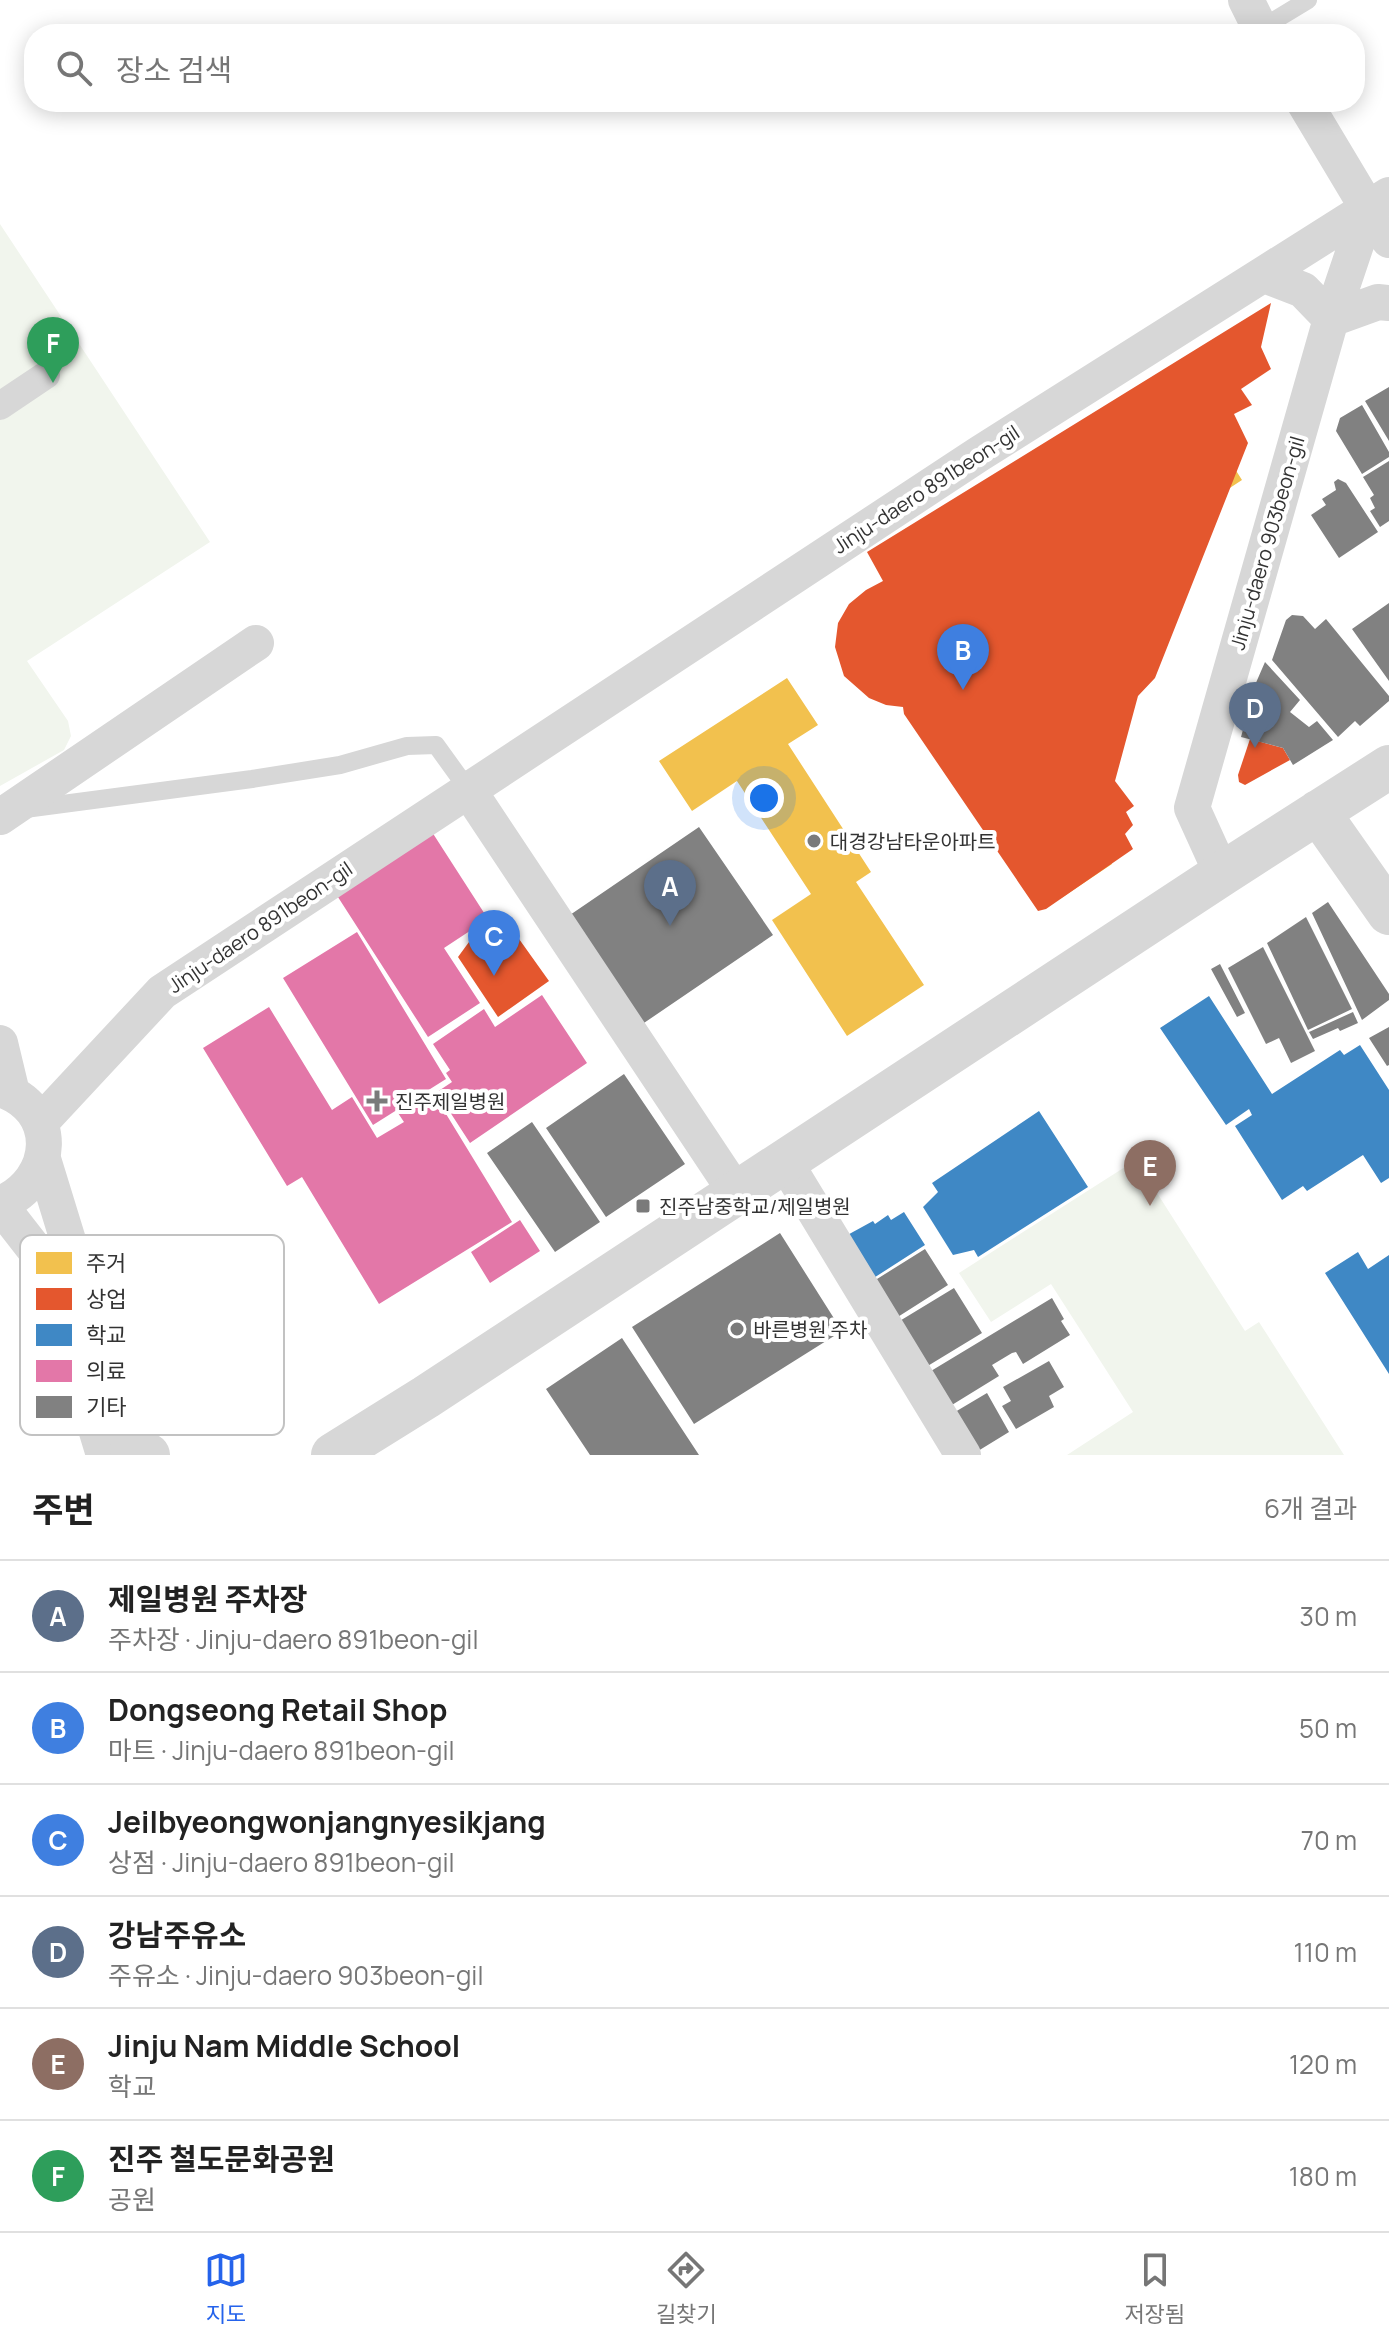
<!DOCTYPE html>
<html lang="ko">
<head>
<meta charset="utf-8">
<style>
	body { margin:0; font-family:Manrope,"Noto Sans KR",sans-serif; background:#f2f2f2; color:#222 }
	.you { position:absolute; left:764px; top:798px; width:28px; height:28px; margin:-20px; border:6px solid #fff; border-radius:50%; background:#1a73e8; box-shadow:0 0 0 12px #1a73e833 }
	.badge { display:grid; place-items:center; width:52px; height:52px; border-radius:50%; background:#2563eb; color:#fff; font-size:26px; font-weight:700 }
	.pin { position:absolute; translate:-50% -66px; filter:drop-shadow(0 2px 4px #0008) }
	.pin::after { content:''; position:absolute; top:42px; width:28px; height:24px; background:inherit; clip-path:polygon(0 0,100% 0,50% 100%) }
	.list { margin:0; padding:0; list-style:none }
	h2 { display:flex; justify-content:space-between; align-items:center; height:104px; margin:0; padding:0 32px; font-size:34px }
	h2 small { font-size:26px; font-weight:400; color:#767676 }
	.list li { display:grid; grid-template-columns:52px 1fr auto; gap:24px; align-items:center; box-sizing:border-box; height:112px; padding:0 32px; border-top:2px solid #e0e0e0 }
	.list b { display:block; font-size:30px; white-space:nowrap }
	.list p { margin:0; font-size:26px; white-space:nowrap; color:#767676 }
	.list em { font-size:26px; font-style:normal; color:#767676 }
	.icon { flex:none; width:44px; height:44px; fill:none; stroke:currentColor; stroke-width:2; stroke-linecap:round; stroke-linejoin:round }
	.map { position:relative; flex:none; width:1389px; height:1455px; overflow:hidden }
	.search { position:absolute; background:#fff; box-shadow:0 4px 20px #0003; left:24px; right:24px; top:24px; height:88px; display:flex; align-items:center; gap:20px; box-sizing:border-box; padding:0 28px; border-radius:32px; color:#767676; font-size:30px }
	.sheet { height:776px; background:#fff }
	nav { display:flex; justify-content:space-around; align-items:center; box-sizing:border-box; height:112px; border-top:2px solid #e0e0e0; background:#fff; font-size:22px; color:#767676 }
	nav a { display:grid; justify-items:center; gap:4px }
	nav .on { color:#2563eb }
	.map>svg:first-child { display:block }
	.green { fill:#f1f5ed }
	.homes { fill:#f2c14e }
	.shops { fill:#e4572e }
	.schools { fill:#3f88c5 }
	.health { fill:#e377a8 }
	.building { fill:#818181 }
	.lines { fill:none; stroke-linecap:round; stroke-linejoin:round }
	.service { stroke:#d7d7d7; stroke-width:18 }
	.pedestrian { stroke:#d7d7d7; stroke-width:28 }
	.minor { stroke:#d7d7d7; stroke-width:36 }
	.tertiary { stroke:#d7d7d7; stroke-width:44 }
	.poi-dot { fill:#7a7a7a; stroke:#fff; stroke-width:3 }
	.labels { text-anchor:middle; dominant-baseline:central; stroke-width:8; stroke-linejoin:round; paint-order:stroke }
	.street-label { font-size:20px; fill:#333; stroke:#fff }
	.poi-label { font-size:20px; fill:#333; stroke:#fff; text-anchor:start }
	.key { fill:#fff; stroke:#c2c2c2; stroke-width:2 }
	.key-label { font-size:22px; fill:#333 }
</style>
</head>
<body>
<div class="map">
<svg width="1389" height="1455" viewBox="0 0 1389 1455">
	<rect width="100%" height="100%" fill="#fff"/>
	<path class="green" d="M0,224L210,542L27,661L68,721L71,736L64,750L0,786Z
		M1136,1160L1245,1331L1259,1322L1344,1455H1067L1133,1412L1051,1284L991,1322L959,1273Z"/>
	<path class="homes" d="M1205,394L1238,443L1229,450L1239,464L1235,469L1242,480L1213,499L1204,485L1197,490L1184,471L1147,495L1162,518L1140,533L1125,509L1100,525L1117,550L1106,558L1112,567L1075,591L1069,581L1063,582L1018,514L1046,495L1041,487L1159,408L1167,420Z
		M977,547L1022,560L1007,613L989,607L986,618L1008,624L1001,651L977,644L974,657L994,663L980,712L932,698L946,648L923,641L938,590L963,597Z
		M787,678L818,725L788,744L871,872L856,882L924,985L847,1036L772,920L811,894L737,781L692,811L659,761Z
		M1014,707L1019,715L1034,717L1044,739L1035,748L1040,757L1026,766L1031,773L1052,761L1066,786L1045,797L1061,823L1078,813L1089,834L1104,826L1118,852L1108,857L1112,864L1060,899L1035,863L1023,871L967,788L975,782L952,748Z"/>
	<path class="shops" d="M1271,303L1261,347L1271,369L1241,389L1252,405L1234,414L1248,443L1155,678L1138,696L1115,781L1134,806L1126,812L1133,825L1125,834L1133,849L1046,909L1038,911L904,714L903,707L886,705L869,698L844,676L835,647L838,623L849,604L866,590L883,581L867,552Z
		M1250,739L1283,748L1290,760L1245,785L1239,782L1238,775Z
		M502,915L549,981L498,1017L458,957L477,931Z"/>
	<path class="schools" d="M1209,996L1272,1094L1340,1050L1344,1055L1360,1045L1389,1090V1178L1381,1183L1363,1155L1307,1191L1303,1186L1282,1200L1235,1126L1252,1115L1249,1109L1226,1125L1160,1028Z
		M1039,1111L1088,1187L978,1257L974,1250L953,1255L923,1207L938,1192L932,1183Z
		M904,1212L925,1245L869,1281L842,1238L873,1221L875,1224L888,1215L891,1220Z
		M1358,1252L1368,1269L1389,1255V1374L1325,1273Z"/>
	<path class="health" d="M432,832L488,919L444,948L480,1003L428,1037L336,894Z
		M357,932L446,1079L373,1125L283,978Z
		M542,995L587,1063L470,1143L437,1092L452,1082L446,1073L450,1070L433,1044L484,1009L495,1027Z
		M269,1007L332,1110L352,1097L377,1138L404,1122L398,1113L432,1091L512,1222L379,1304L302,1177L287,1186L203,1048Z
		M520,1220L540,1251L490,1283L471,1252Z"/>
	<path class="building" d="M1389,387V441L1365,401Z
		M1362,405L1389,452V457L1362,474L1336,431L1340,418Z
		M1389,461V521L1380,527L1370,511L1375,508L1370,498L1374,495L1363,477Z
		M1338,479L1346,483L1378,532L1339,558L1311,515L1326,505L1322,499L1336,490L1334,482Z
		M1389,603V681L1352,629Z
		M1292,615L1303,616L1315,629L1326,619L1389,696V701L1360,726L1355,721L1338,737L1272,660L1286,620Z
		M1265,662L1300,700L1290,712L1309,727L1317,721L1333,740L1293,765L1283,748L1241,737L1255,685Z
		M699,827L773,935L641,1025L567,917Z
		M1328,902L1389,994V1000L1362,1020L1312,913Z
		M1306,917L1352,1009L1308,1030L1267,943Z
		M1263,947L1315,1051L1291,1063L1279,1038L1266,1044L1228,968Z
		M1220,964L1245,1013L1237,1017L1211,969Z
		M1353,1012L1358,1023L1340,1031L1338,1028L1313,1039L1309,1032Z
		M1389,1027V1065L1387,1066L1369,1038Z
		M624,1074L685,1164L606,1217L546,1128Z
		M532,1122L600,1222L555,1252L487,1153Z
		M780,1233L842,1331L694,1424L632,1327Z
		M925,1249L948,1285L893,1320L869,1284Z
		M954,1288L982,1333L926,1367L898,1322Z
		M1052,1298L1064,1319L1061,1321L1070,1335L1023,1364L1016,1352L1012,1353L992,1365L999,1376L947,1408L926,1374Z
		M622,1338L699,1455H590L546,1389Z
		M1049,1361L1064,1387L1049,1396L1054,1407L1016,1429L1002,1406L1011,1401L1003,1387Z
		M987,1393L1009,1432L978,1451L955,1412Z"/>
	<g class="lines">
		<path class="service" d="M1260,29L1308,0
			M25,809L252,779L340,765L407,746L436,745L467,788"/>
		<path class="pedestrian" d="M0,406L46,375"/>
		<path class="minor" d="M1246,0L1263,34
			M1304,102L1368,209L1389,240
			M1264,275L1303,290L1331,319L1378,302L1389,303
			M467,788L737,1194
			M0,817L256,643
			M1222,874L1192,808L1331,319L1368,209
			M0,1043L12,1093
			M0,1089C60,1108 57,1180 0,1204
			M40,1123L162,992L979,454L1389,195
			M43,1159L134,1455
			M785,1162L963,1455
			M0,1205L46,1264L104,1455"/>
		<path class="tertiary" d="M1318,812L1389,913
			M132,1449L148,1455
			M333,1455L426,1397L1222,874L1389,767"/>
	</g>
	<g class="poi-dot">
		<circle cx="814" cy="841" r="8"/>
		<path d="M373 1089h8v8h8v8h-8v8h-8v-8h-8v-8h8z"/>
		<rect x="635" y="1198" width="16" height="16" rx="4"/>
		<circle cx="737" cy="1329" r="8"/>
	</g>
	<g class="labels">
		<g class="street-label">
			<text transform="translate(926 489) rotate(-33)">Jinju-daero 891beon-gil</text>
			<text transform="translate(1267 543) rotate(-74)">Jinju-daero 903beon-gil</text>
			<text transform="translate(260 927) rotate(-34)">Jinju-daero 891beon-gil</text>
		</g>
		<g class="poi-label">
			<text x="830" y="841">대경강남타운아파트</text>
			<text x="395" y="1101">진주제일병원</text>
			<text x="659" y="1206">진주남중학교/제일병원</text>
			<text x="753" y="1329">바른병원 주차</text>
		</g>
	</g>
	<rect x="20" y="1235" width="264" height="200" rx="12" class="key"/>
	<rect x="36" y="1252" width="36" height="22" fill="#f2c14e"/>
	<rect x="36" y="1288" width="36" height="22" fill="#e4572e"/>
	<rect x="36" y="1324" width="36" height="22" fill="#3f88c5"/>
	<rect x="36" y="1360" width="36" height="22" fill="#e377a8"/>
	<rect x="36" y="1396" width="36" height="22" fill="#818181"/>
	<g class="key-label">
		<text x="86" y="1271">주거</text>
		<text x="86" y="1307">상업</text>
		<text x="86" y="1343">학교</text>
		<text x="86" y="1379">의료</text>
		<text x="86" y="1415">기타</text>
	</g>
</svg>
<div class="you"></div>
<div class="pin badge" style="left:670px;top:926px;background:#5c6f8a">A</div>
<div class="pin badge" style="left:963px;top:690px;background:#3f7fe0">B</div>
<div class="pin badge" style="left:494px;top:976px;background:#3f7fe0">C</div>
<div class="pin badge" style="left:1255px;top:748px;background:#5c6f8a">D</div>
<div class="pin badge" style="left:1150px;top:1206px;background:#8d6e63">E</div>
<div class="pin badge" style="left:53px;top:383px;background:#2e9e5b">F</div>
<div class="search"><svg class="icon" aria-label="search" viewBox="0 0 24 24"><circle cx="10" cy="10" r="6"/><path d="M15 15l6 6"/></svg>장소 검색</div>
</div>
<section class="sheet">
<h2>주변<small>6개 결과</small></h2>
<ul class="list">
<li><span class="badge" style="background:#5c6f8a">A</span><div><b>제일병원 주차장</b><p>주차장 · Jinju-daero 891beon-gil</p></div><em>30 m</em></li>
<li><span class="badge" style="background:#3f7fe0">B</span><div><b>Dongseong Retail Shop</b><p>마트 · Jinju-daero 891beon-gil</p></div><em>50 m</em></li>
<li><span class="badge" style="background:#3f7fe0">C</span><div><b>Jeilbyeongwonjangnyesikjang</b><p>상점 · Jinju-daero 891beon-gil</p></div><em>70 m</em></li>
<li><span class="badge" style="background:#5c6f8a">D</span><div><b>강남주유소</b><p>주유소 · Jinju-daero 903beon-gil</p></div><em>110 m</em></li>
<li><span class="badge" style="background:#8d6e63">E</span><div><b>Jinju Nam Middle School</b><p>학교</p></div><em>120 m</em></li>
<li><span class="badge" style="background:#2e9e5b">F</span><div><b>진주 철도문화공원</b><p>공원</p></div><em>180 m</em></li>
</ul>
</section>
<nav>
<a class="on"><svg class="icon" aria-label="map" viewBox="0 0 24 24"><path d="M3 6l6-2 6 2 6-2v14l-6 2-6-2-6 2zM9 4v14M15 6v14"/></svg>지도</a>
<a><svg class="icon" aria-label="directions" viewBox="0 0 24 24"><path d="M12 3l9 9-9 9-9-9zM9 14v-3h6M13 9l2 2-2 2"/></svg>길찾기</a>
<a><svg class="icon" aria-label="saved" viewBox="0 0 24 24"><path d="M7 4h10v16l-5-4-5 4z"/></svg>저장됨</a>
</nav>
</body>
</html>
